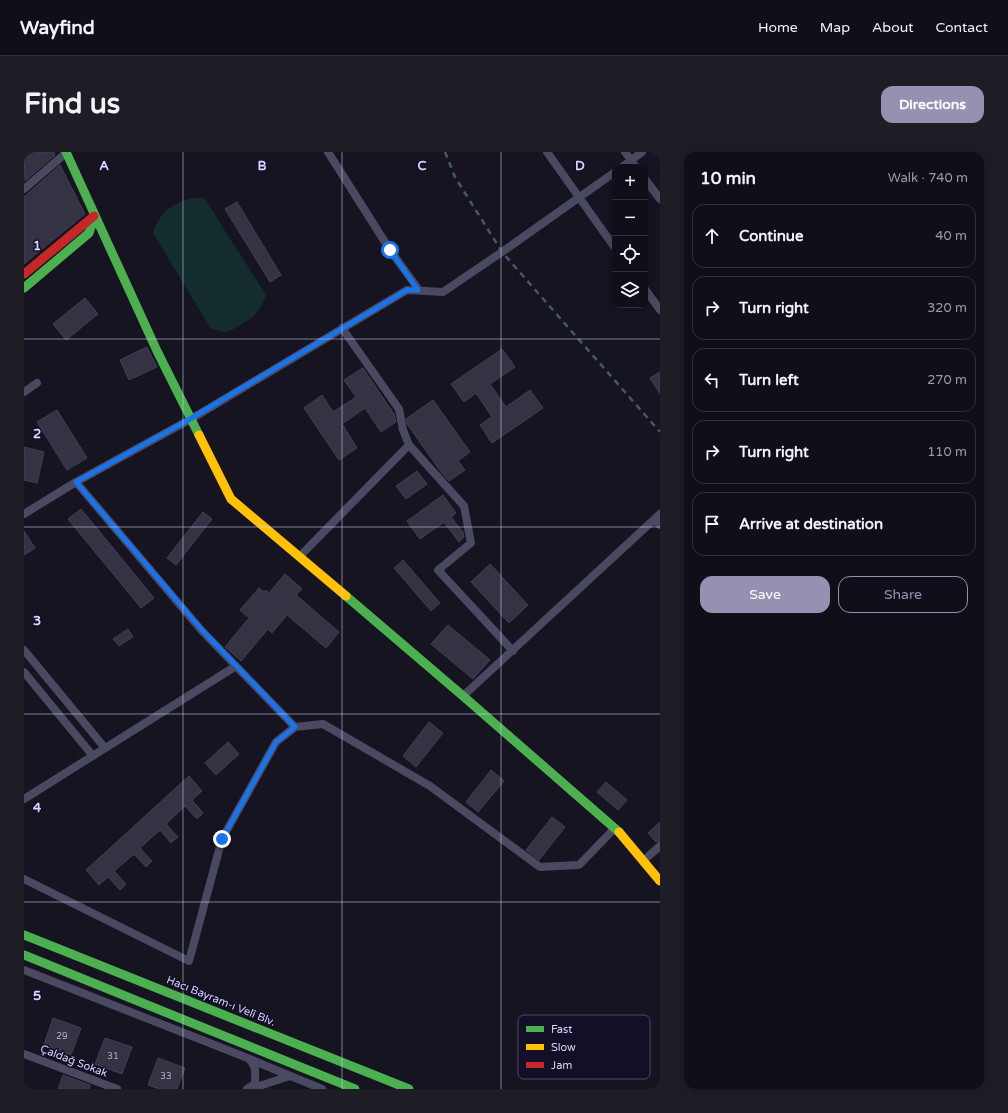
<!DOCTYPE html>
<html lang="en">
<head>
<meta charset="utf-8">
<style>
	body { margin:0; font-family:"Varela Round",sans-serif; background:#1e1d26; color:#f1f3f6 }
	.controls { position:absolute; right:12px; top:12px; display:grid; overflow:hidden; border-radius:8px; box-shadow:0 2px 10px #0003 }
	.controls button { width:36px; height:36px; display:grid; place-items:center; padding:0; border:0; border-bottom:1px solid #302f38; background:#100f19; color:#f1f3f6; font:20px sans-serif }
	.stop { position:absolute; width:12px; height:12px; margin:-9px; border:3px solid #1a73e8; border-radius:50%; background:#fff }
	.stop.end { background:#1a73e8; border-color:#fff; box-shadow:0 1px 4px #0008 }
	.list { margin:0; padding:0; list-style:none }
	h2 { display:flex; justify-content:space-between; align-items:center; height:52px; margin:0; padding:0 16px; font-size:17px }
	h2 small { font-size:13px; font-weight:400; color:#9c9ca2 }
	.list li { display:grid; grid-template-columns:26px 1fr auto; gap:12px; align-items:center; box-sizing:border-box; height:64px; margin:0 8px 8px; padding:0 8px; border:1px solid #302f38; border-radius:12px }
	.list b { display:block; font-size:15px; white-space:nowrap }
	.list em { font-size:13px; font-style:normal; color:#9c9ca2 }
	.actions { display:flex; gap:8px; padding:12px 16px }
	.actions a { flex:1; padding:9px 0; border:1px solid #9591b1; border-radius:12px; text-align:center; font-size:14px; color:#9591b1 }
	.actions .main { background:#9591b1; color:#fff }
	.icon { flex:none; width:22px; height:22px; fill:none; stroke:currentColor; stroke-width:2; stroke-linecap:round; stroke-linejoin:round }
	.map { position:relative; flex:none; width:636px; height:937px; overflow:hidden; border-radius:12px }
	header { display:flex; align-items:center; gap:24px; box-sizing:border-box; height:56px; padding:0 20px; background:#100f19; border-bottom:1px solid #302f38 }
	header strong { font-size:19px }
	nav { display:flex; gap:22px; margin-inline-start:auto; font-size:14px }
	.intro { display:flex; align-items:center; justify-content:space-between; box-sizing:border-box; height:96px; padding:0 24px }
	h1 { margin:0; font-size:28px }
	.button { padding:10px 18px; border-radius:12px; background:#9591b1; color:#fff; font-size:14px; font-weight:700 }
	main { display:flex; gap:24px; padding:0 24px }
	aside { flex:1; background:#100f19; border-radius:12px; box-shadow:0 2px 10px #0003 }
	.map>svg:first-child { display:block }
	.green { fill:#132c2d }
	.building { fill:#343243; stroke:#433f54 }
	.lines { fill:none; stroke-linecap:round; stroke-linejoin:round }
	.street { stroke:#4a4962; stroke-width:8 }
	.fast { stroke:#4caf50; stroke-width:9 }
	.slow { stroke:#ffc107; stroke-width:9 }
	.jam { stroke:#c62828; stroke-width:9 }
	.rail { stroke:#43596b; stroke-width:2.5; stroke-dasharray:6 5; stroke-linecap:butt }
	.route { stroke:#1a73e8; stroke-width:5 }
	.grid { fill:none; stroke:#d9d4ff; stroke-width:1; stroke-opacity:0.55 }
	.labels { text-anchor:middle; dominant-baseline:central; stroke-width:3; stroke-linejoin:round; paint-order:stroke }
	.number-label { font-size:9px; fill:#b0acd0 }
	.street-label { font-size:11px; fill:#d9d4ff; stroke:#130f26 }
	.key { fill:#130f26; stroke:#4e4a67; stroke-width:1 }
	.key-label { font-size:11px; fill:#d9d4ff }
	.grid-label { font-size:13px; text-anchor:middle; font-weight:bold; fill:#d9d4ff; stroke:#130f26; stroke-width:3; stroke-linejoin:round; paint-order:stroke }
</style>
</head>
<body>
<header>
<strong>Wayfind</strong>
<nav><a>Home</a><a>Map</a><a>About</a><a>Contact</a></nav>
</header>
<div class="intro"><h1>Find us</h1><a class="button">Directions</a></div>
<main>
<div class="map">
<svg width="636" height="937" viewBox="0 0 636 937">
	<rect width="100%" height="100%" fill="#161421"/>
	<path class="green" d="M176,45L181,47L242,143L238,153L229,165L210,177L201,180L187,177L129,81C135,58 154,48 176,45Z"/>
	<path class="building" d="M0,0H30L31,3L1,29Z
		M36,13L61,62L0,112V45Z
		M213,50L257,123L246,130L201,57Z
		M61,146L74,162L42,188L29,172Z
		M123,195L133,215L105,228L96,208Z
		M478,197L491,215L466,232L482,255L506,238L519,256L468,291L456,273L468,265L452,241L440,250L427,232Z
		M339,216L370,262L372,270L357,280L341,256L318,272L333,296L315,308L280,256L298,243L309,260L332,245L320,228Z
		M636,220V242L626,226Z
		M409,248L446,300L434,309L441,318L425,329L417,320L383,272L382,267Z
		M33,258L63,306L43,318L13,270Z
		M0,295L20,300L13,331L0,328Z
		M393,319L403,332L382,347L372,334Z
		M419,343L432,361L427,365L439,380L440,385L435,390L420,370L396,387L383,369Z
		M57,357L130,446L117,456L44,367Z
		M179,360L188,367L152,413L143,406Z
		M0,379L11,396L0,403Z
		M379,408L416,451L407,459L370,416Z
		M466,412L504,453L485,471L447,430Z
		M261,422L278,437L272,443L315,480L302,496L263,463L248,481L244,477L217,509L201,495L225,466L216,458L235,436L240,440L242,438L245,441Z
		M424,473L466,508L449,527L407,492Z
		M104,477L109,485L95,494L89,487Z
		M405,570L419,581L392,615L379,604Z
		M204,590L215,602L192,623L181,611Z
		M467,618L480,629L454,660L442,650Z
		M165,624L178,639L168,648L179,661L173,667L161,654L142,672L154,685L147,691L136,678L116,696L128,709L122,715L110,702L90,719L102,732L96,738L84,725L75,733L62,718Z
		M582,630L603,648L594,658L573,640Z
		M528,665L541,675L515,708L502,698Z
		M636,670V689L632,690L624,681Z
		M29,866L57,876L47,903L20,893Z
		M81,886L108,895L98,922L71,912Z
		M134,906L161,916L153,937H136L124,933Z
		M39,923L66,933L65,937H34Z"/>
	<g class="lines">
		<path class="street" d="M304,0L366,98L395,138
			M523,0L591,96
			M601,0L612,15
			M598,15L618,0
			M621,27L636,47
			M0,37L42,1
			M621,137L636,158
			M318,176L375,257L379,278L385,293L440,354L447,391L414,418L489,499
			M0,240L13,231
			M52,330L178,479L271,575L299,572L406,634L516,715L555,713L591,676
			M0,362L52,330L167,267L383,138L419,140L478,100L591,20
			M630,368L636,373
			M275,405L385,293
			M0,498L81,596
			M0,520L69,604
			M439,544L636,362
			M0,647L212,514
			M619,709L636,694
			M0,727L165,809L198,687L252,590L271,575
			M0,818L211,901L298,937
			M0,902L93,937
			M225,907C233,914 231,922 231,932
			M223,937L231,932L235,934L266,924"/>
		<path class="fast" d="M42,0L133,199L175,283
			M0,136L65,81L71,63
			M322,444L439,544L595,680
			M0,783L385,937
			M0,803L331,937"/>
		<path class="slow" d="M175,283L207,347L322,444
			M595,680L636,729"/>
		<path class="jam" d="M0,122L70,64"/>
		<path class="rail" d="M421,0L431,25L478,100L636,280"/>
	</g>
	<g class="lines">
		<path class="route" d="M198,687L252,590L271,575L178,478L52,330L166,267L383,138H394L366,98"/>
	</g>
	<path class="grid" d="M159,0V937M318,0V937M477,0V937M0,187H636M0,375H636M0,562H636M0,750H636"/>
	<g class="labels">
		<g class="number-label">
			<text x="38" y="884">29</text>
			<text x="89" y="904">31</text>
			<text x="142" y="924">33</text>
		</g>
		<g class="street-label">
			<text transform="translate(197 849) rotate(22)">Hacı Bayram-ı Velî Blv.</text>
			<text transform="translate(50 909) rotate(21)">Çaldağ Sokak</text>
		</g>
	</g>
	<rect x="494" y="863" width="132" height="64" rx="6" class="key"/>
	<rect x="502" y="874" width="18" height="6" fill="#4caf50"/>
	<rect x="502" y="892" width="18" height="6" fill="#ffc107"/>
	<rect x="502" y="910" width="18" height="6" fill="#c62828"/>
	<g class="key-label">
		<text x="527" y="881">Fast</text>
		<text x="527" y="899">Slow</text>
		<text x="527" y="917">Jam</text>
	</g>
	<g class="grid-label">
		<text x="80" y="18">A</text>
		<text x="238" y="18">B</text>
		<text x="398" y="18">C</text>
		<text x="556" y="18">D</text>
		<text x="13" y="98">1</text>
		<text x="13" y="286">2</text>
		<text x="13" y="473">3</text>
		<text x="13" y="660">4</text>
		<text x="13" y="848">5</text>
	</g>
</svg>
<div class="controls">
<button>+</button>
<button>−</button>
<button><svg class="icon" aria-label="locate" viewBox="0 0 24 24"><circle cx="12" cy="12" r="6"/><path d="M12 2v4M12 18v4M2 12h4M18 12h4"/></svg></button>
<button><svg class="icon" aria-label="layers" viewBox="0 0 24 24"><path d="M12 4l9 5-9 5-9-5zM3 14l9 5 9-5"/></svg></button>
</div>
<div class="stop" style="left:366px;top:98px"></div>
<div class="stop end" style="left:198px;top:687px"></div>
</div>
<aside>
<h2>10 min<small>Walk · 740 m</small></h2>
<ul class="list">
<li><svg class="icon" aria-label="ahead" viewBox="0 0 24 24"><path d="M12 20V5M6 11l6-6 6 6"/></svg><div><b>Continue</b></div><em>40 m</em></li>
<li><svg class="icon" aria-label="right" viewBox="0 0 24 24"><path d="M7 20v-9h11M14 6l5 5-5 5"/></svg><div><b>Turn right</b></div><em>320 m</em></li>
<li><svg class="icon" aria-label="left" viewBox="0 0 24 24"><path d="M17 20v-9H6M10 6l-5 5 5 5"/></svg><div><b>Turn left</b></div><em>270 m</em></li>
<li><svg class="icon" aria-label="right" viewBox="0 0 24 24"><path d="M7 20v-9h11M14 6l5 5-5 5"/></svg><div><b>Turn right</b></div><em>110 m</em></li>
<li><svg class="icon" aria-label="arrive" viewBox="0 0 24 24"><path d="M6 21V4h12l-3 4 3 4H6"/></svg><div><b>Arrive at destination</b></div></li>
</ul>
<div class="actions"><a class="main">Save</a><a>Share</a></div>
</aside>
</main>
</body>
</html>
